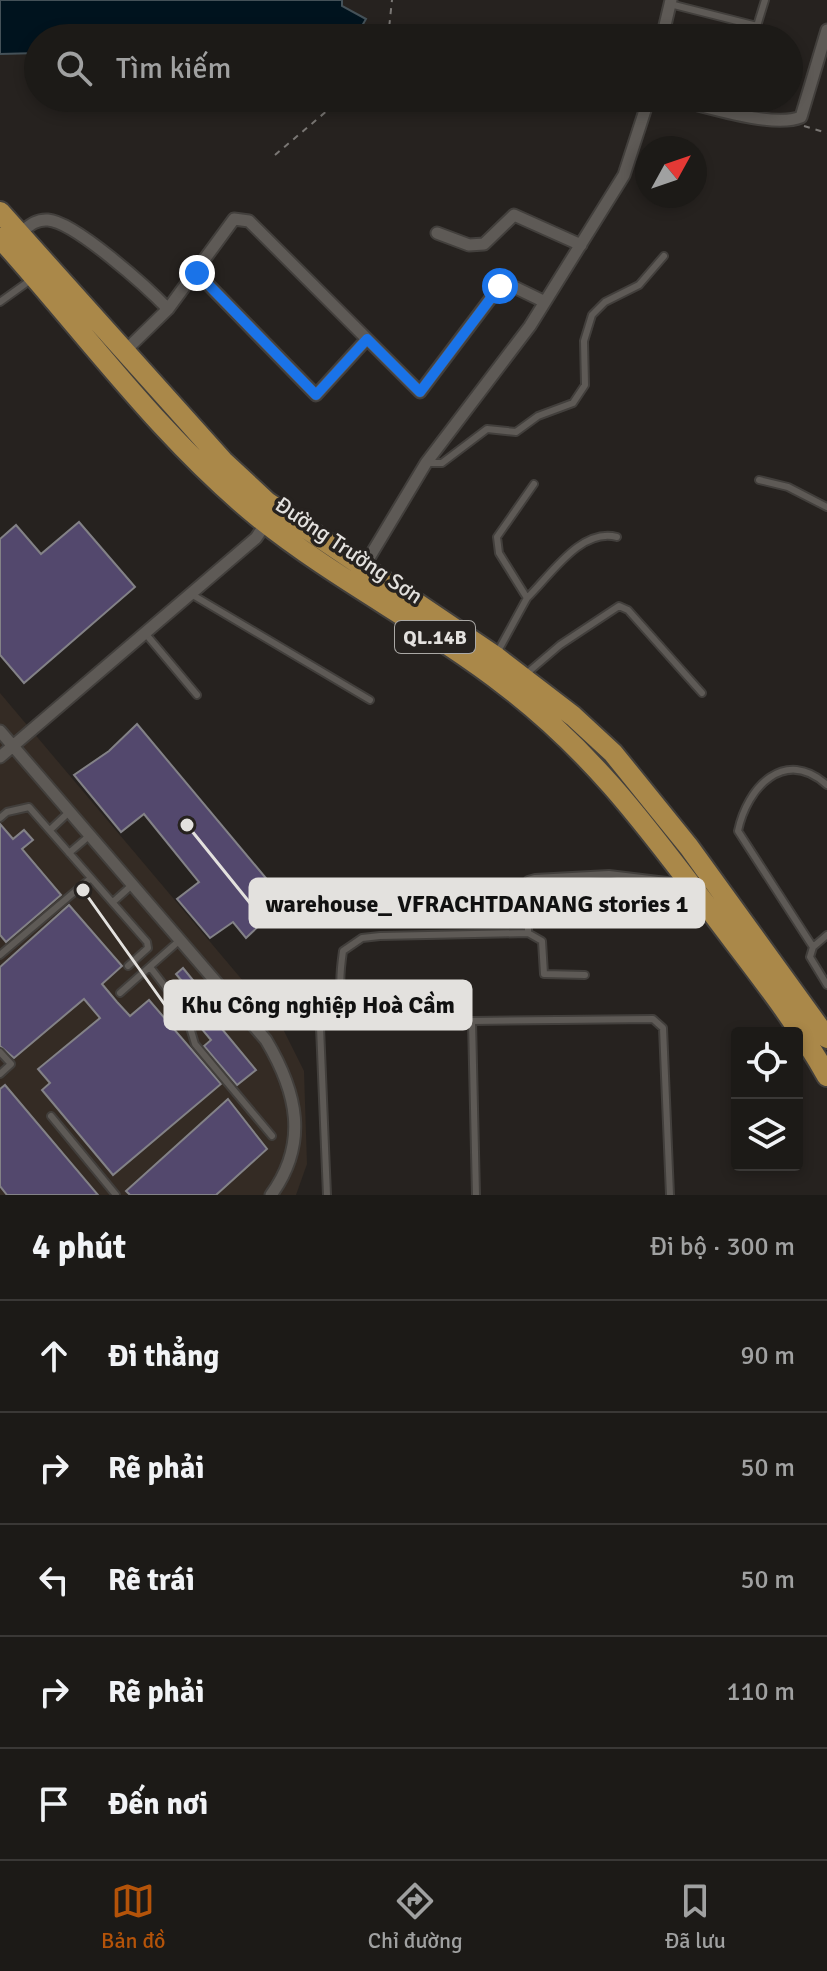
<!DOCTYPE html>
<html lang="vi">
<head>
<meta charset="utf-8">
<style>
	body { margin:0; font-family:Signika,sans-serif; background:#292724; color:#f1f3f6 }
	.controls { position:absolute; right:24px; bottom:24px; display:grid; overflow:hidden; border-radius:8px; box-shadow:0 4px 12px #0003 }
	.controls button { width:72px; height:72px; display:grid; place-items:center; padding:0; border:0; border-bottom:2px solid #3a3836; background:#1c1a17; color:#f1f3f6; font:40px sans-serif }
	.compass { position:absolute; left:635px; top:136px; width:72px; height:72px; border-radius:50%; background:#1c1a17; box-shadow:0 4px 12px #0003; rotate:50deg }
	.stop { position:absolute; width:24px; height:24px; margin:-18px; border:6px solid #1a73e8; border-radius:50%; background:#fff }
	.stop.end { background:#1a73e8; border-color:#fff; box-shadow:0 2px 8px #0008 }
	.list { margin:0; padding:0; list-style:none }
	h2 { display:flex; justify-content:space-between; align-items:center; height:104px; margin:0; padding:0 32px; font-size:34px }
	h2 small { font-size:26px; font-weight:400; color:#a0a1a1 }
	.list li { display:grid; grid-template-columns:52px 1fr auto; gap:24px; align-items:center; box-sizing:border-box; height:112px; padding:0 32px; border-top:2px solid #3a3836 }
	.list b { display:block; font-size:30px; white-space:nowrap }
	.list em { font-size:26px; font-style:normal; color:#a0a1a1 }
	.icon { flex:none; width:44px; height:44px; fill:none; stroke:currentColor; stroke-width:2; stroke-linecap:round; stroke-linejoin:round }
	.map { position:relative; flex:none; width:827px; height:1195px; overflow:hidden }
	.search { position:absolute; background:#1c1a17; box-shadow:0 4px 12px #0003; left:24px; right:24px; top:24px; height:88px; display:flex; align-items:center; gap:20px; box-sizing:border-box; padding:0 28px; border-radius:44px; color:#a0a1a1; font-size:30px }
	.sheet { height:664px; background:#1c1a17 }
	nav { display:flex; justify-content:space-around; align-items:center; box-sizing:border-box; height:112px; border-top:2px solid #3a3836; background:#1c1a17; font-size:22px; color:#a0a1a1 }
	nav a { display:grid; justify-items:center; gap:4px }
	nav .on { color:#b45309 }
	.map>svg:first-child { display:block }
	.built { fill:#342b24 }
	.water { fill:#00131e; stroke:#445158; stroke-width:2 }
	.building { fill:#53486d; stroke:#838287; stroke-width:2 }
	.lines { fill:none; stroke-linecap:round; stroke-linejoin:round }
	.service-casing { stroke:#423f3c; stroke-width:10 }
	.minor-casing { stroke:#423f3c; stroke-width:15 }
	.trunk-casing { stroke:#423f3c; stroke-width:24 }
	.path { stroke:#7a7774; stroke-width:2; stroke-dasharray:6 6; stroke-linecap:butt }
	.service { stroke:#5e5a56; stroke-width:6 }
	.minor { stroke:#5e5a56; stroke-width:11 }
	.trunk { stroke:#aa8849; stroke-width:20 }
	.route { stroke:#1a73e8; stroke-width:10 }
	.labels { text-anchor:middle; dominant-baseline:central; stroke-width:7; stroke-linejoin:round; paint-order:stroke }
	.shield { fill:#26221f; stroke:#aaa8a5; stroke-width:2 }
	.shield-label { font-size:20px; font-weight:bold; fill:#e3e1de }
	.street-label { font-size:22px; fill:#e3e1de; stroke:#26221f }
	.leader { fill:none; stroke:#e3e1de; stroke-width:3 }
	.callout-dot { fill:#e3e1de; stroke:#26221f; stroke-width:3 }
	.callout { fill:#e3e1de; stroke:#e3e1de; stroke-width:3 }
	.callout-label { font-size:24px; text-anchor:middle; font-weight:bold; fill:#111 }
</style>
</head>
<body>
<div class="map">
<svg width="827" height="1195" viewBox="0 0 827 1195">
	<rect width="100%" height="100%" fill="#26221f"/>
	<path class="built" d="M0,693L282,1027L304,1071L307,1164L296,1195H0Z"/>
	<path class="water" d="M0,0H342V6L366,19L355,38H38V53L0,54Z"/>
	<path class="building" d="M79,522L135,587L24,683L0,655V539L16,525L41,554Z
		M137,724L285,901L246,938L233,922L210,938L177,899L199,882L144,814L121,832L74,775L109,751Z
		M0,824L13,839L24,830L33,840L22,849L61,895L6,942L0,935Z
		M69,905L122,966L102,984L117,1002L130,1016L149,1000L221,1084L113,1175L42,1090L50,1083L38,1069L100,1018L84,999L14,1058L0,1046V967Z
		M183,968L223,1017L217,1023L256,1070L237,1085L204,1046L211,1040L196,1022L208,1012L176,974Z
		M5,1085L98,1195H7L0,1186V1089Z
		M228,1099L267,1149L216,1195H130L126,1191Z"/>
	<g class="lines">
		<g class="service-casing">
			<path id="service" d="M670,4L757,26L765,0
				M0,302L32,279
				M426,463H442L487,429L516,432L538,416L573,403L585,385L584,341L592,315L605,302L639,285L664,256
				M759,480L788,487L827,507
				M191,594L370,700
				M527,598C550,576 581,527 617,537
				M145,633L197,695
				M497,653L527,598L499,553L497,537L534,484
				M526,674L560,645L619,606L628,610L702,693
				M0,818L7,812L29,807L147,942L148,948L128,966
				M50,830L69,812
				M69,853L89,836
				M113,902L132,885
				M528,933L542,941L544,974L585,975
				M827,935L813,947L810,957L827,985
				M813,947L738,831C747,787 785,747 827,785
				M0,955L91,878
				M150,967L186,1014L195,1044L272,1136
				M120,993L180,940
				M472,1021L363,1022C335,1008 339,979 343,951L362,938L380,936L528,933V880L535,878L609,874L683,883
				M0,1052L11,1064L0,1074
				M51,1116L116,1195
				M327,1195L320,1027L326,1020L352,1016
				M476,1195L472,1021L653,1019L663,1028L670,1195"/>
		</g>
		<g class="minor-casing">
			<path id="minor" d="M662,38L671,0
				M671,98C702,105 773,129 801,117L827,30
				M20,233C29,226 36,219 48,220C75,222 148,288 168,309L234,219L249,221L420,392L500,286L510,285L545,302
				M437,233L469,245L484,244L514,215L581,245
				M197,273L316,395L367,339
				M125,351L168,309
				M363,568L426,463L530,326L624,175L649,98
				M0,731L266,1040C297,1092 309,1143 271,1195
				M0,757L256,538L266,523"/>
		</g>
		<g class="trunk-casing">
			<path id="trunk" d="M0,212L223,461L267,502L495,656L573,716L613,753L689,847L827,1038
				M0,238C84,331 160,437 258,517C336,580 427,625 507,687C594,754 647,827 713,914C752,966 795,1019 827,1076"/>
		</g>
		<path class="path" d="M388,38L392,0
			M804,126L827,133
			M275,155L342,98"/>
		<use href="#service" class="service"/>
		<use href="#minor" class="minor"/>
		<use href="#trunk" class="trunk"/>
	</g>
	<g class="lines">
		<path class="route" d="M197,273L316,395L367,339L420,392L500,286"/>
	</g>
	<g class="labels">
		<rect class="shield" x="395" y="621" width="80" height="32" rx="6"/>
		<g class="shield-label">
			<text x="435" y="637">QL.14B</text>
		</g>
		<g class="street-label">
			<text transform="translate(349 550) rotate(34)">Đường Trường Sơn</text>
		</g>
	</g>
	<path class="leader" d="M187 825L250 903M83 890L165 1005"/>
	<g class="callout-dot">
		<circle cx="187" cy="825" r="8"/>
		<circle cx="83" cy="890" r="8"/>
	</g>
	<g class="callout">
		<rect x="250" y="879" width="454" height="48" rx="8"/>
		<rect x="165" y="981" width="306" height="48" rx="8"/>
	</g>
	<g class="callout-label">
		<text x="477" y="912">warehouse_ VFRACHTDANANG stories 1</text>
		<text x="318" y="1013">Khu Công nghiệp Hoà Cầm</text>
	</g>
</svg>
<div class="controls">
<button><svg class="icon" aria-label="locate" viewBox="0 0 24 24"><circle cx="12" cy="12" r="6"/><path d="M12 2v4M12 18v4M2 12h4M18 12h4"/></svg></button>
<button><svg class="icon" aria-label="layers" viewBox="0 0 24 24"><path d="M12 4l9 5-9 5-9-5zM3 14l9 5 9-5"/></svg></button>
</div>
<svg class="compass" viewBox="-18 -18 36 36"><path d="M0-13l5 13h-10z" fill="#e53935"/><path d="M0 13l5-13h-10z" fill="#a0a1a1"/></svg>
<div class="stop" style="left:500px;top:286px"></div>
<div class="stop end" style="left:197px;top:273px"></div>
<div class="search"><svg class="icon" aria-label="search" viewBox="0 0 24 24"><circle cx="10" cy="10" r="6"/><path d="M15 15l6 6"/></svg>Tìm kiếm</div>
</div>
<section class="sheet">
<h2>4 phút<small>Đi bộ · 300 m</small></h2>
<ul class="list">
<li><svg class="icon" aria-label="ahead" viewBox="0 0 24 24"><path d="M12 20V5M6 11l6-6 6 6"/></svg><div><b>Đi thẳng</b></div><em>90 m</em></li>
<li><svg class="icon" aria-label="right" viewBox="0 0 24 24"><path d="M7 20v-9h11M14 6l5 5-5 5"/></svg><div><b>Rẽ phải</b></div><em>50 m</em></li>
<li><svg class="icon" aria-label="left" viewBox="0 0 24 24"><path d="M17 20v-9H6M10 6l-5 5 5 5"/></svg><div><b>Rẽ trái</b></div><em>50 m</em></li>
<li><svg class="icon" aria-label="right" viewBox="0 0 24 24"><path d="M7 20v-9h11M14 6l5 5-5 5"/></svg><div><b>Rẽ phải</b></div><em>110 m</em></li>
<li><svg class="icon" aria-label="arrive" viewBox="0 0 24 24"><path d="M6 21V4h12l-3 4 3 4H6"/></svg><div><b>Đến nơi</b></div></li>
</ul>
</section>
<nav>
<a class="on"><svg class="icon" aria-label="map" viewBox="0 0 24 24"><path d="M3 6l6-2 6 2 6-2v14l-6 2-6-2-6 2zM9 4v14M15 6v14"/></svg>Bản đồ</a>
<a><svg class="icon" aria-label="directions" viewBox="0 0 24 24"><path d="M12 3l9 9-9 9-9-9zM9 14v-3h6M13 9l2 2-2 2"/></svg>Chỉ đường</a>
<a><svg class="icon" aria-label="saved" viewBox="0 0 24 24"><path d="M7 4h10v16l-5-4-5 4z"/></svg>Đã lưu</a>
</nav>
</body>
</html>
